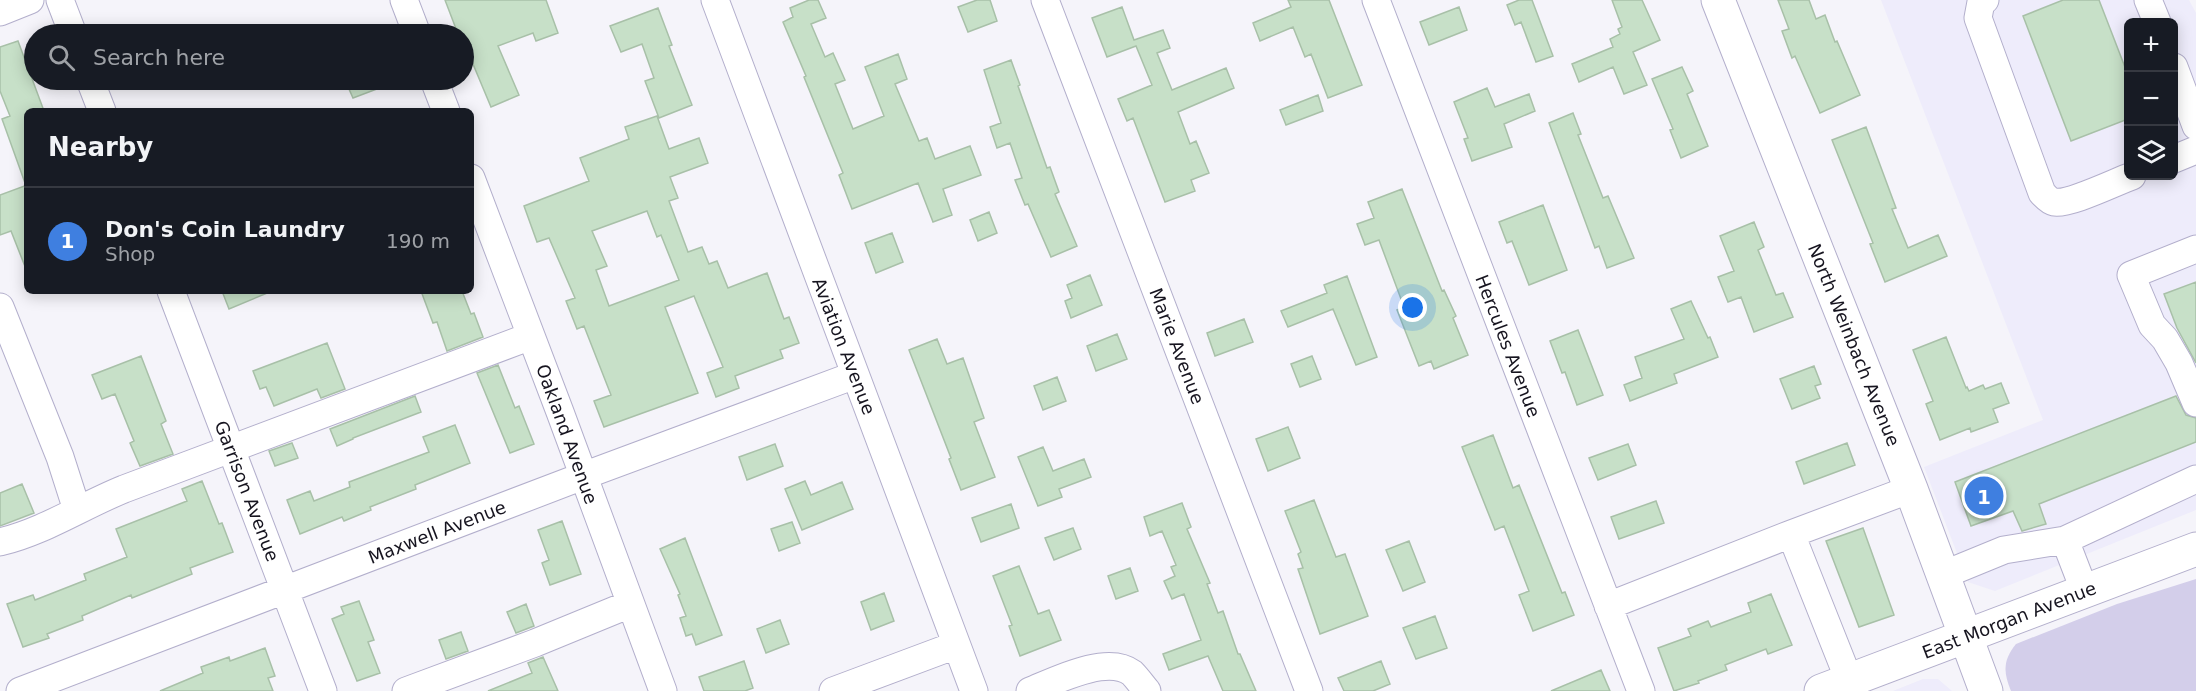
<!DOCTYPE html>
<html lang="en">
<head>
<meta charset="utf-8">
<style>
	body { margin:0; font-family:"DejaVu Sans",sans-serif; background:#242831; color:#f1f3f6 }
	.controls { position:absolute; right:18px; top:18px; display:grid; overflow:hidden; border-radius:9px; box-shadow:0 3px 15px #0003 }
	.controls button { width:54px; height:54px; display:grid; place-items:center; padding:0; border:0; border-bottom:2px solid #363941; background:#171b24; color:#f1f3f6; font:30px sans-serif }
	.you { position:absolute; left:1413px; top:308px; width:21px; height:21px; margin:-15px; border:4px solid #fff; border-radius:50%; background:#1a73e8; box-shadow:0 0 0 9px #1a73e833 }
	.badge { display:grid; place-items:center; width:39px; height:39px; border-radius:50%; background:#87b896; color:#fff; font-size:20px; font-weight:700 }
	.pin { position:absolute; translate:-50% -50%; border:3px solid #fff; box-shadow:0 2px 6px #0006 }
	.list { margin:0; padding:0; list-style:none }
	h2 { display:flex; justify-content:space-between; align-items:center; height:78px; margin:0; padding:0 24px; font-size:26px }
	h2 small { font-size:20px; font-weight:400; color:#9ea1a6 }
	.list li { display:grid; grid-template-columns:39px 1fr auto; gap:18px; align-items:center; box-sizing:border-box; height:108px; padding:0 24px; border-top:2px solid #363941 }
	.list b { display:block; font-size:22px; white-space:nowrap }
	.list p { margin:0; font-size:20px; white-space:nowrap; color:#9ea1a6 }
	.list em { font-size:20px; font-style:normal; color:#9ea1a6 }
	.icon { flex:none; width:33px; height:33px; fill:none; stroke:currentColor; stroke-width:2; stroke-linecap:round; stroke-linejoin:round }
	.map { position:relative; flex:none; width:2196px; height:691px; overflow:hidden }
	.search { position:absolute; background:#171b24; box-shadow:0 3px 15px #0003; left:24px; top:24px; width:450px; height:66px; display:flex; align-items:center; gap:15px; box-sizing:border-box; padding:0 21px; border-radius:33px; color:#9ea1a6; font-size:22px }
	.panel { position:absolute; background:#171b24; box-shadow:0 3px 15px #0003; left:24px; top:108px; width:450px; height:186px; border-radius:9px }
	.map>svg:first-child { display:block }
	.built { fill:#eeecfb; fill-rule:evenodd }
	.green { fill:#d3ceea }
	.building { fill:#c7e0c8; stroke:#a8c0a8; stroke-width:1.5; fill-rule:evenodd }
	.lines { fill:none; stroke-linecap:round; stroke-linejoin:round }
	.minor-casing { stroke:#b3afcc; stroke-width:29 }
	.major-casing { stroke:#b3afcc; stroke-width:35 }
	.minor { stroke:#fff; stroke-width:27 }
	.major { stroke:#fff; stroke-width:33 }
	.labels { text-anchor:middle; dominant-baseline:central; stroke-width:5; stroke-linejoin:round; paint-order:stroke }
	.street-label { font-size:18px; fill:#16141f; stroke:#fff }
</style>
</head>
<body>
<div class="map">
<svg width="2196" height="691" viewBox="0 0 2196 691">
	<rect width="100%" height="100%" fill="#f5f4fa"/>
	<path class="built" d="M1881,0H2189L2196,13V510L1995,591L1968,582L1924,467L2043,420ZM2128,22H2174V176H2128Z
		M1923,679H1938L1952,691H1893Z"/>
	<path class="green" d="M2196,579V691H2011C2003,672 2003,660 2016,644L2117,604Z"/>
	<path class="building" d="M445,0H546L558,33L536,41L533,33L498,46L519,95L491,107L470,57L464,59V34H458Z
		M809,0H818L826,18L811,24L825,57L833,53L845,80L835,84L853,129L884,116L865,67L898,54L907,79L895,84L919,141L927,138L935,159L970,146L981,175L943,189L952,215L933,222L918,183L852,209L839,175L843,173L804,77L806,76L783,22L793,17L790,8Z
		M977,0H990L997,21L968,32L958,7Z
		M1288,0H1329L1362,85L1328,98L1311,54L1305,57L1293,27L1260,41L1253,23L1291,7Z
		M1519,0H1532L1553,56L1536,62L1521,22L1515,25L1507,5Z
		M1612,0H1642L1660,40L1633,52L1647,85L1624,94L1613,67L1579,82L1572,64L1613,47L1610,39L1620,34L1618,29L1622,27Z
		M1778,0H1809L1816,19L1825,15L1835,42L1837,41L1860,95L1820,113L1795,56L1792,58L1782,31L1789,29Z
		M2063,0H2099L2128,75V119L2071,141L2023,16Z
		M1122,7L1134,40L1163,30L1170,48L1157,53L1172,90L1226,68L1234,88L1178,112L1190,144L1196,141L1209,173L1191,180L1195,191L1165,202L1133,118L1127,121L1118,99L1152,85L1136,46L1107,57L1092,18Z
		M1459,7L1467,30L1429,45L1420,22Z
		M658,8L672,45L669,46L692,105L659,118L645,81L654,78L642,44L621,52L610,26Z
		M18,41L44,111H27V182L25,183L2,119L10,116L0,91V47Z
		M1011,60L1020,85L1018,86L1047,168L1050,167L1059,192L1055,194L1077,246L1051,257L1028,204L1025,205L1015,180L1022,178L1010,143L997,148L990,127L1001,123L984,70Z
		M1682,67L1693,91L1687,94L1708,146L1681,158L1670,130L1673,129L1652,79Z
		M345,80H398V81L353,98Z
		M1487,88L1495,107L1529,94L1535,111L1504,124L1512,147L1472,161L1464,139L1468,138L1454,102Z
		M1318,95L1323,111L1286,125L1280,110Z
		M1573,113L1581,134L1578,135L1603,198L1608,196L1634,258L1607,268L1599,246L1595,248L1549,123Z
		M657,116L669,149L699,138L708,163L670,177L678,198L669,201L688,252L702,247L709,264L717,261L728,288L767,273L784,319L789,317L799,343L780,350L783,358L735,376L739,388L716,397L707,373L723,367L694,296L665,307L698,393L604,427L594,401L611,395L584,326L577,329L566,301L575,298L549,238L537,242L524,206L589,181L580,158L629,139L625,127ZM647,211L657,237L661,235L679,280L609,306L596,270L607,266L592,231Z
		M1866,127L1896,208L1892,209L1908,248L1938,235L1947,256L1885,282L1870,244L1873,243L1832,140Z
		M27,185V268L26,269L11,231L0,235V195Z
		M1402,189L1442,291L1444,290L1456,316L1453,318L1468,355L1434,369L1431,361L1419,366L1397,310L1404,307L1379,240L1365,245L1357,224L1374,218L1368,202Z
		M1543,205L1567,270L1529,285L1512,241L1507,243L1499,222Z
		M989,212L997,233L978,241L970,220Z
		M1754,222L1764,247L1758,250L1776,295L1783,293L1793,317L1754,332L1741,297L1728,302L1718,277L1734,271L1720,236Z
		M892,233L903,262L876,273L865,243Z
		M1090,275L1102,305L1071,318L1065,301L1072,298L1067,285Z
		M1347,276L1377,357L1356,365L1333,309L1288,327L1281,311L1327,293L1324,285Z
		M2196,282V363L2177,328L2164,294Z
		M222,291H272L229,309Z
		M421,291H462L471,314L474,313L483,337L447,351L437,322L433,323Z
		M1691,301L1708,338L1710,337L1718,357L1674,374L1677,383L1630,401L1624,385L1642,378L1635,357L1684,339L1671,309Z
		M1244,319L1253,342L1215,356L1207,333Z
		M1578,330L1603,395L1577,405L1565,372L1562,373L1550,341Z
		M1117,334L1127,359L1096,371L1087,346Z
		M1946,337L1966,388L1967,387L1969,391L1983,385L1985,389L2001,383L2009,403L1993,409L1998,422L1971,432L1970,428L1940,440L1926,404L1933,401L1913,350Z
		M937,339L947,364L963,358L984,418L974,422L995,477L961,490L949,459L951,458L909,350Z
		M327,343L345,389L321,398L317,389L274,406L266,387L260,389L253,371Z
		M141,356L166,421L161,424L173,454L140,466L130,443L134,441L115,394L102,399L92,375Z
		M1312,356L1321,379L1300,387L1291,364Z
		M498,365L515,408L519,406L534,444L510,453L477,373Z
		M1814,366L1821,384L1815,386L1820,398L1792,409L1780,379Z
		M1057,377L1066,401L1043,410L1034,386Z
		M415,396L421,412L353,438V439L337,446L330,429Z
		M2176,396L2186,415L2196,418V442L2039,504L2046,524L2022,531L2013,511L1971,526L1955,482Z
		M455,425L470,463L415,485L416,489L370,507L371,510L344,521L342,517L300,534L287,500L310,491L314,501L350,487L349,482L429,452L423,437Z
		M1288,427L1300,458L1268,471L1256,439Z
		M1493,435L1513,488L1519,485L1562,593L1565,592L1574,615L1533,631L1519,595L1529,591L1504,526L1495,530L1462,447Z
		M292,443L298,458L275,466L269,451Z
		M1847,443L1855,465L1804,484L1796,462Z
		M775,444L783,466L747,480L739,457Z
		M1628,444L1636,465L1598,480L1589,458Z
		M1043,447L1053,471L1084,459L1091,477L1059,489L1062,497L1038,506L1018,457Z
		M202,481L219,524L222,523L233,552L190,568L192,574L132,598L131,595L82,616L83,620L47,634L49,638L23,647L7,604L33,595L35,600L86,580L84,574L127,557L116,529L187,501L182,489Z
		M805,481L811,495L842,482L853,509L802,530L785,489Z
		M22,484L34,513L0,526V493Z
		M1314,500L1336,557L1345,554L1368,616L1320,634L1298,569L1303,568L1298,554L1301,552L1285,511Z
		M1656,501L1664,523L1619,539L1611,517Z
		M1182,503L1191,527L1187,529L1210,583L1207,584L1218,613L1223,611L1238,654H1240L1256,691H1223L1208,656L1169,670L1163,654L1201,640L1184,594L1172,599L1164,581L1175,576L1171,567L1176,565L1162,531L1150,536L1144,517Z
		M1011,504L1019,528L981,542L972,518Z
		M562,521L581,574L550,585L542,563L549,560L538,530Z
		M792,522L800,543L779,551L771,529Z
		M1073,528L1081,549L1054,560L1045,538Z
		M1863,528L1894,615L1859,627L1826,541Z
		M685,538L722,635L696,645L692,634L686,636L680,618L686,616L678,595L680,594L660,549Z
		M1409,541L1425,582L1403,591L1386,550Z
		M1019,566L1038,614L1049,610L1061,640L1020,656L1009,626L1012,625L993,576Z
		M1130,568L1138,591L1116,599L1108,576Z
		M884,593L894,621L871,630L861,602Z
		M1771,594L1792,645L1768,654L1766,649L1725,665L1727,670L1698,681L1699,683L1674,691L1658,648L1691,636L1688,629L1708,621L1711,627L1751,612L1748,603Z
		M359,601L374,640L368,642L380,673L357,681L332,619L344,614L341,607Z
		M526,604L534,626L516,633L507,612Z
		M1435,616L1447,648L1416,659L1403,628Z
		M780,620L789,644L766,653L757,629Z
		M461,632L468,651L446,659L439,640Z
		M265,648L275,676L268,678L273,691H160L203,673L201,667L229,657L230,661Z
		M543,657L558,691H488L532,673L528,663Z
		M744,661L753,688L745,691H704L699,677Z
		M1381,661L1390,684L1373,691H1344L1338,678Z
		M1601,670L1610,691H1551Z"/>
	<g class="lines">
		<g class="minor-casing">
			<path id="minor" d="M60,0L73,34
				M404,0L417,34
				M715,0L974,691
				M1045,0L1309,691
				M1376,0L1641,691
				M1985,0L1981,2L1978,18L2042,193C2046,197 2049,201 2054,202C2069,205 2115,182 2132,176
				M2148,0L2157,22
				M0,12L30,0
				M2174,67L2196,126
				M90,80L102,111
				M434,80L446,111
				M2174,159L2196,150
				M471,178L560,412L663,691
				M2196,249L2131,275L2152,325L2165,339L2179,363L2196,403
				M171,291L323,691
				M0,307L60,457L77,510
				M1791,534L1849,680
				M2065,540L2196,479
				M0,542C45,531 82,506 124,489L531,336
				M1943,575L2004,550L2065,540L2085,592
				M1608,606L1791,534L1911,489
				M20,691L583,476L855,375
				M406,691L535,643L630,604
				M833,691L956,645
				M1030,691C1055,681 1107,654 1132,673C1137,678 1142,685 1147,691"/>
		</g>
		<g class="major-casing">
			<path id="major" d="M1718,0L1911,489L1986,691
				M1821,691L2196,549"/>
		</g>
		<use href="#minor" class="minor"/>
		<use href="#major" class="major"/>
	</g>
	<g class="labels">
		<g class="street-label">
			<text transform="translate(1854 345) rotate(68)">North Weinbach Avenue</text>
			<text transform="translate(844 346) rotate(69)">Aviation Avenue</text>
			<text transform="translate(1177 346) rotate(69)">Marie Avenue</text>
			<text transform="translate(1508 346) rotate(69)">Hercules Avenue</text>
			<text transform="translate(567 434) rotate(70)">Oakland Avenue</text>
			<text transform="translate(247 491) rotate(69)">Garrison Avenue</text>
			<text transform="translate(437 532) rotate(-21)">Maxwell Avenue</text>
			<text transform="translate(2009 620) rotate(-21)">East Morgan Avenue</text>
		</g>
	</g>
</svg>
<div class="controls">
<button>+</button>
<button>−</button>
<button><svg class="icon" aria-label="layers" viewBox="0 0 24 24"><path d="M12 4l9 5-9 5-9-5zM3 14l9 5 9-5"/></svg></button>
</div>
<div class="you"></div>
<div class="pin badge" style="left:1984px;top:496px;background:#3f7fe0">1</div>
<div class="search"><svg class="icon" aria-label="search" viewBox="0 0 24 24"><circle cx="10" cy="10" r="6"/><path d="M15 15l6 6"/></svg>Search here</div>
<section class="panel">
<h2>Nearby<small></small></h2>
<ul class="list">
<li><span class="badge" style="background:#3f7fe0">1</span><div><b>Don's Coin Laundry</b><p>Shop</p></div><em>190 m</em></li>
</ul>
</section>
</div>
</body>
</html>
